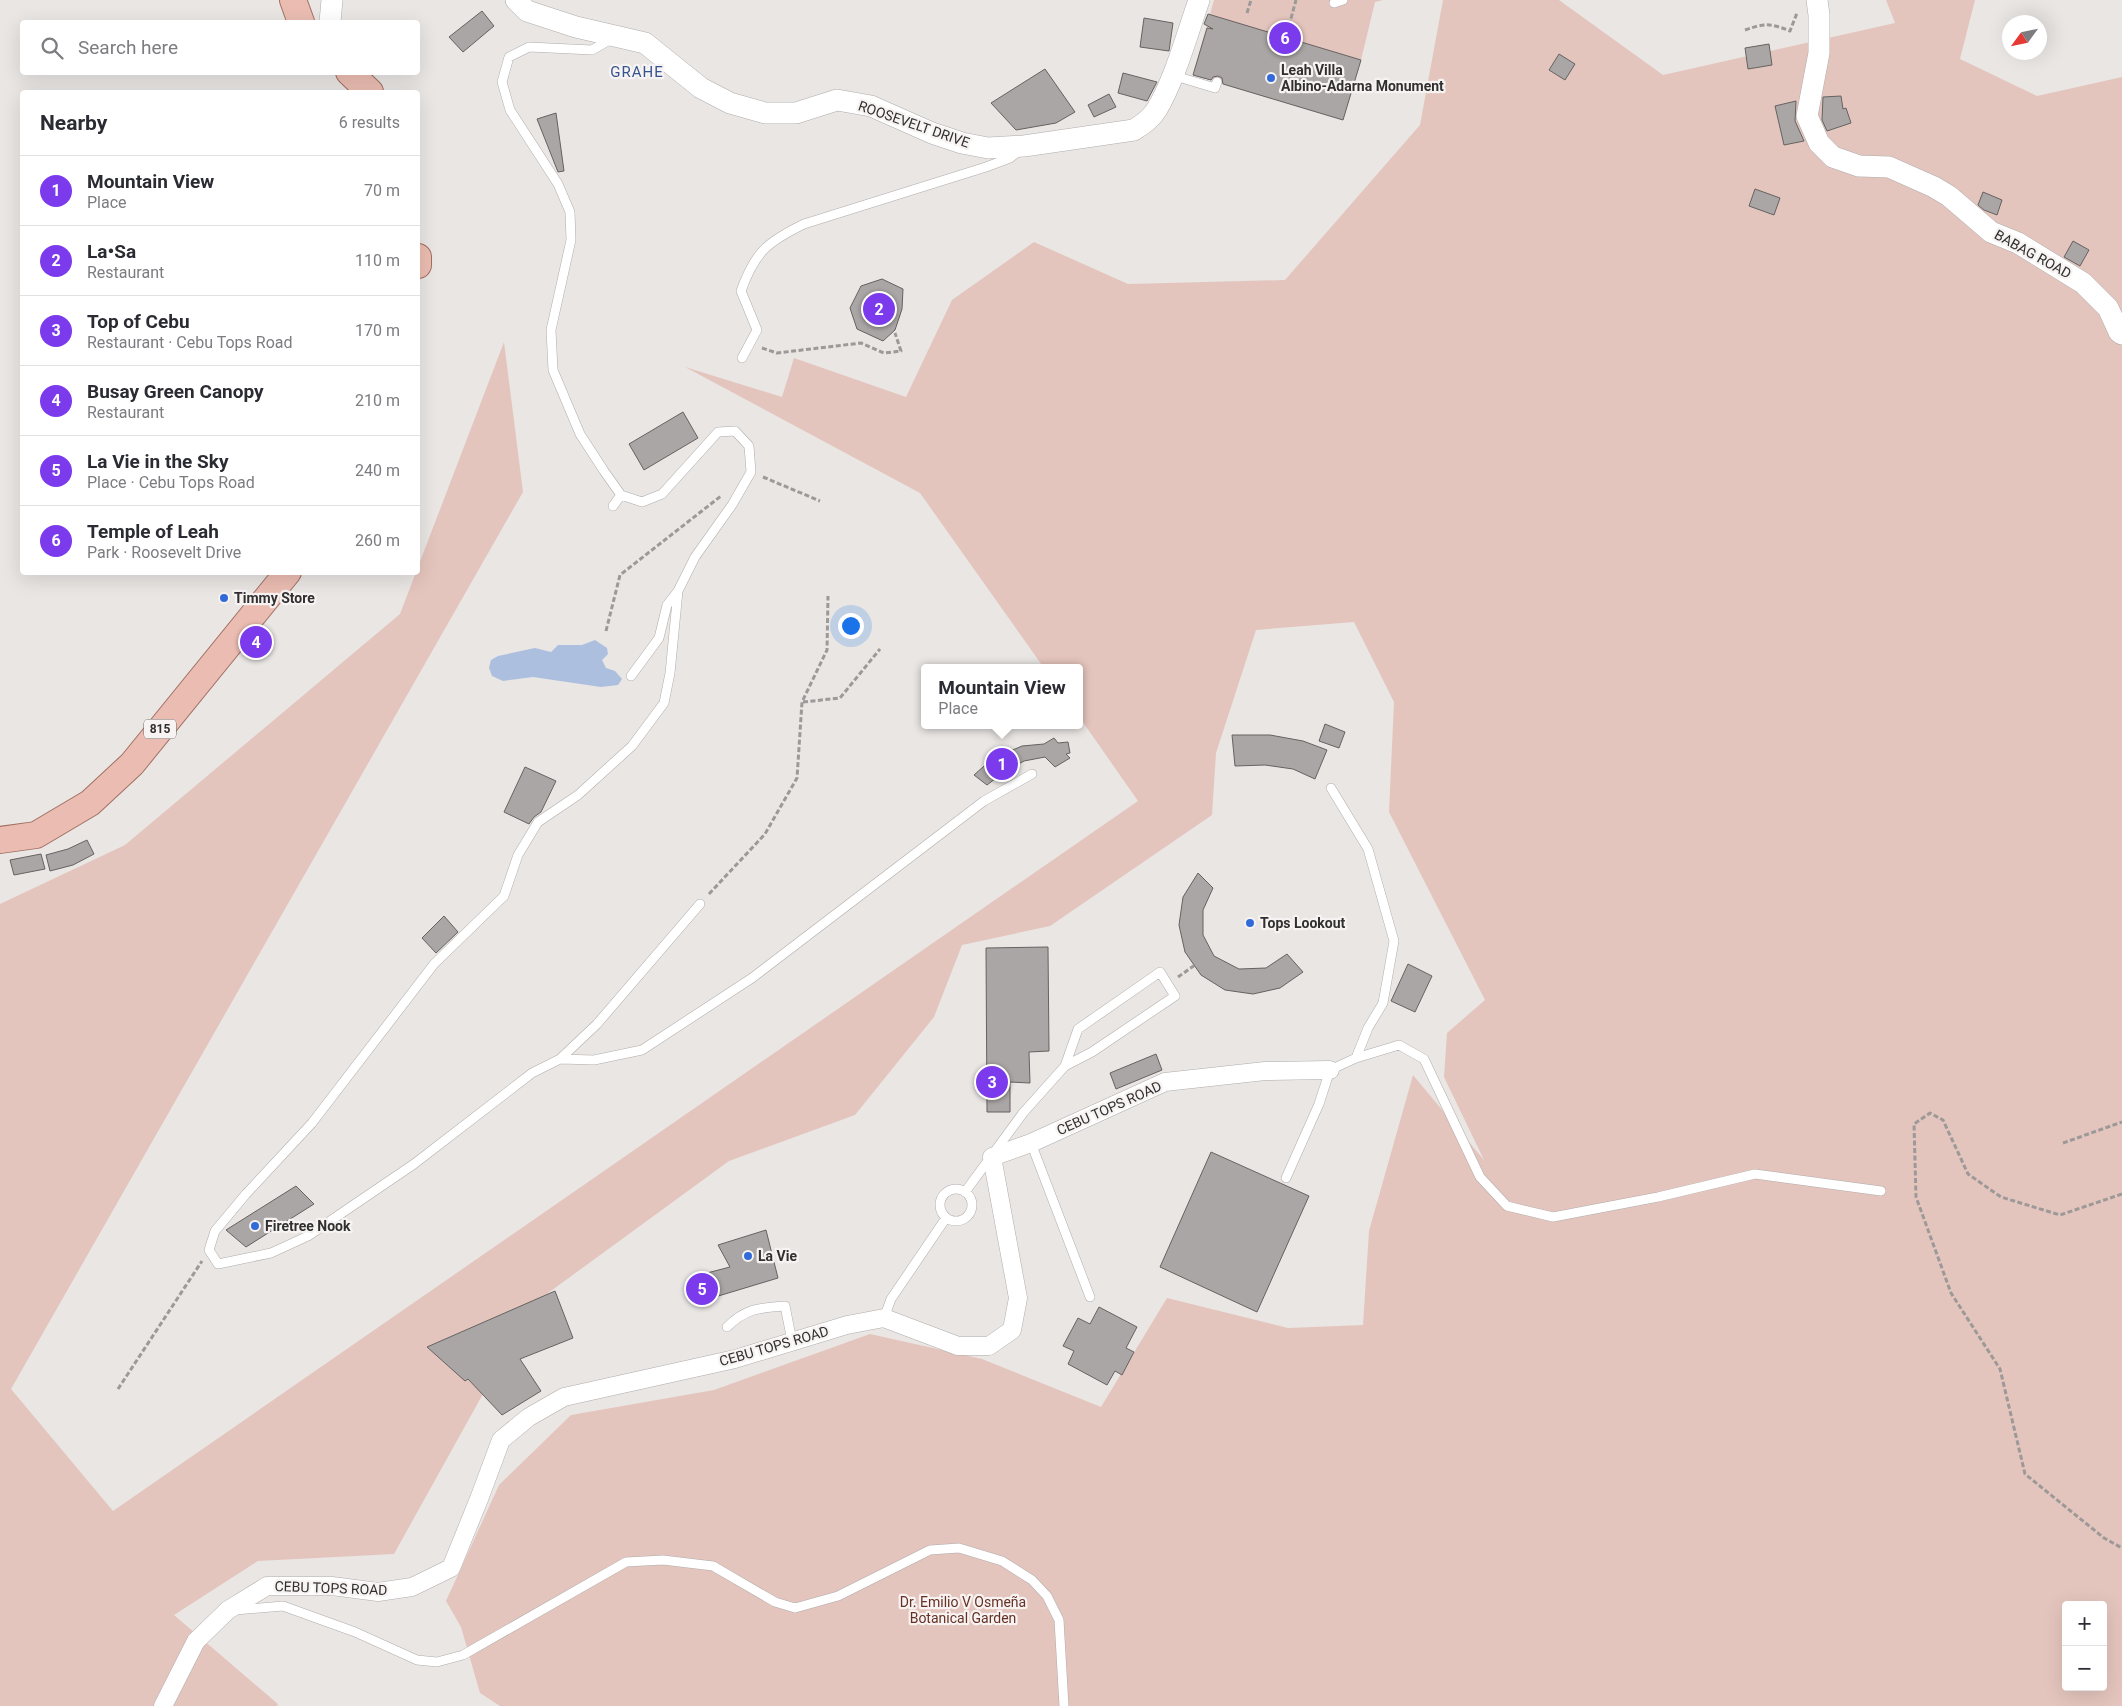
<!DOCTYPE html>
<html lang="en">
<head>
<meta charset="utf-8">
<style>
	body { margin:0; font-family:Roboto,sans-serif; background:#f7f7f7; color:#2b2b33 }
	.controls { position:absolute; right:15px; bottom:15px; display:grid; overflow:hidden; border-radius:5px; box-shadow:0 5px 20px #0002 }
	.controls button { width:45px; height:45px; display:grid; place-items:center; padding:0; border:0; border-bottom:1px solid #e1e1e2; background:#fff; color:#2b2b33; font:25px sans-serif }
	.compass { position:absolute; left:2002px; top:15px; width:45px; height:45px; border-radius:50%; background:#fff; box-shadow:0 5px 20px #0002; rotate:237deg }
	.you { position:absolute; left:850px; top:625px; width:18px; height:18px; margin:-12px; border:4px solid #fff; border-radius:50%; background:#1a73e8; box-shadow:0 0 0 8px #1a73e833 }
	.badge { display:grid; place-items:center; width:32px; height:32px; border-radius:50%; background:#7c3aed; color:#fff; font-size:16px; font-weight:700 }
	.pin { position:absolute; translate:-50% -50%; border:2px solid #fff; box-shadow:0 1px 5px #0006 }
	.popup { position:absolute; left:921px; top:664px; width:162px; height:65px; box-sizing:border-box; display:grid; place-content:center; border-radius:5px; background:#fff; filter:drop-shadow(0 1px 4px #0005); font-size:16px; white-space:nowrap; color:#7c7c81 }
	.popup b { font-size:19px; color:#2b2b33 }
	.popup::after { content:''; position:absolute; left:50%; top:100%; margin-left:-10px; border:10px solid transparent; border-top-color:#fff }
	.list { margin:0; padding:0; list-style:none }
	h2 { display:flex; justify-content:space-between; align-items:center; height:65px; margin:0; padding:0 20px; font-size:21px }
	h2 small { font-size:16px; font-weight:400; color:#7c7c81 }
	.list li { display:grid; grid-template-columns:32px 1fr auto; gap:15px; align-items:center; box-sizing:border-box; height:70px; padding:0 20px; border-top:1px solid #e1e1e2 }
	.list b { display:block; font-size:19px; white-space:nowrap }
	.list p { margin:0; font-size:16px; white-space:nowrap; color:#7c7c81 }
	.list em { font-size:16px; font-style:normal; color:#7c7c81 }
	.icon { flex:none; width:28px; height:28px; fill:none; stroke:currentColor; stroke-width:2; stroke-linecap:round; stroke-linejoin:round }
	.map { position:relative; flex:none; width:2122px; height:1706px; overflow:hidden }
	.search { position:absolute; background:#fff; box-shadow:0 5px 20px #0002; left:20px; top:20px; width:400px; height:55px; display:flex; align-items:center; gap:12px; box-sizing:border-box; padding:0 18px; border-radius:5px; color:#7c7c81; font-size:19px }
	.panel { position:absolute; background:#fff; box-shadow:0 5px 20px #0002; left:20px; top:90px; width:400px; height:485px; border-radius:5px }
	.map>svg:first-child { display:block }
	.green { fill:#e4c5bd; fill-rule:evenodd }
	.water { fill:#acbfdf }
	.building { fill:#aaa6a5; stroke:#656261 }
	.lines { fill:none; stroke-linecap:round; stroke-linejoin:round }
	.service-casing { stroke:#b0acab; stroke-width:10 }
	.minor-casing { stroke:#b0acab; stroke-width:19 }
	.tertiary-casing { stroke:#b0acab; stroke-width:22 }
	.primary-casing { stroke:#a16f62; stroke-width:28 }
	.path { stroke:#9c9998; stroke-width:3; stroke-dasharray:5 2.5; stroke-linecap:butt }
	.service { stroke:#fff; stroke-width:9 }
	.minor { stroke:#fff; stroke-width:18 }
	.tertiary { stroke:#fff; stroke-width:21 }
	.primary { stroke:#ebbdb2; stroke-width:26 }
	.poi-dot { fill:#326bd9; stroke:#f7f3f2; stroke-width:2 }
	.labels { text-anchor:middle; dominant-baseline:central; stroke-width:4.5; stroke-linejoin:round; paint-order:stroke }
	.shield { fill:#f7f3f2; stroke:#6c6a6a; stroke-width:1 }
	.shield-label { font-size:12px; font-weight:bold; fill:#312f2f }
	.poi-label { font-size:14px; font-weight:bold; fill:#312f2f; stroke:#f7f3f2; text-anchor:start }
	.street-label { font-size:14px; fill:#312f2f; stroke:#f7f3f2 }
	.park-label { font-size:14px; fill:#663124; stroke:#f7f3f2 }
	.neighbourhood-label { font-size:15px; letter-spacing:1px; fill:#36558e; stroke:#f7f3f2 }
</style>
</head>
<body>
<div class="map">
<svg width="2122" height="1706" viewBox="0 0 2122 1706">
	<rect width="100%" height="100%" fill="#e9e6e4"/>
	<path class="green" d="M1214,0H1383L1375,2L1361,60L1343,120L1193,75Z
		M1443,0H1559L1663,75L1895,23L1886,0H1975L1960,59L2037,96L2122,77V1706H500L480,1693L461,1627L446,1601L499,1485L571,1415L714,1390L870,1334L982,1359L1101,1407L1167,1298L1288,1328L1363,1325L1369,1231L1413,1075L1484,1160L1444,1077L1447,1033L1485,1000L1389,812L1394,702L1354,622L1256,630L1216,753L1212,815L1050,926L962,945L934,1017L855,1115L729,1161L533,1304L394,1554L258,1561L174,1615L278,1704L277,1706H0V904L125,845L400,614L504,342L523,492L11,1389L113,1511L1138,801L1080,718V668H1044L920,493L685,367L782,397L794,358L906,397L952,300L1034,242L1128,284L1285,280L1420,125ZM2066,1605H2103V1687H2066Z"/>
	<path class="water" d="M595,640L607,648L608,654L602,660L606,668L615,671L622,679L618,685L601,687L533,677L503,681L492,676L489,668L491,660L498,656L535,648L551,652L558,645H582Z"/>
	<path class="building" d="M482,11L494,26L463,52L449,37Z
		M1208,14L1361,60L1343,120L1223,84L1222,78L1218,76L1213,77L1211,80L1193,75L1207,28L1213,29L1204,24Z
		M1144,18L1173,23L1169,51L1140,47Z
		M1769,44L1772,65L1748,69L1745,48Z
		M1559,54L1575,64L1565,80L1549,70Z
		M1045,69L1075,112L1056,123L1016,130L991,103Z
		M1123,73L1157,82L1147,101L1118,93Z
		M1109,94L1116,107L1094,117L1088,105Z
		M1841,96L1843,109L1846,108L1851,123L1827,131L1822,120L1823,97Z
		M1796,101L1795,121L1804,141L1784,145L1775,106Z
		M556,113L564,171L558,172L537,119Z
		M1755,189L1780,198L1774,215L1749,206Z
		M1983,192L2002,200L1997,215L1984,210L1978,205Z
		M2073,241L2089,250L2080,266L2064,257Z
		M882,279L903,289L902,309L895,330L883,341L857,329L850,308L861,286Z
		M683,412L698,438L644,470L629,444Z
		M1325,724L1345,732L1339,748L1319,741Z
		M1232,735H1270L1303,741L1327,750L1315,779L1293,769L1265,765L1235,766Z
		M1054,738L1058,743L1068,742L1070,753L1066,754L1070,758L1055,767L1045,757L1024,761L1004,772L987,785L974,775L992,759L1022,746L1044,744Z
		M525,767L556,781L541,812L534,817L529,824L504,812Z
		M87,840L94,854L73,865L50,871L46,855L68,849Z
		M41,854L45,869L14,875L10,860Z
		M1198,873L1213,888L1203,910V935L1214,956L1239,969L1266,968L1287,954L1303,972L1280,988L1253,994L1225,990L1201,975L1185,952L1179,925L1183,897Z
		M444,916L458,932L436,953L422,938Z
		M1048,947L1049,1051L1029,1052L1030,1083L1010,1082V1112H987L986,948Z
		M1408,964L1432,976L1415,1012L1391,1001Z
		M1156,1054L1162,1070L1116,1089L1110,1073Z
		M1211,1152L1309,1196L1257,1312L1160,1267Z
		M296,1186L314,1204L246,1247L226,1230Z
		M766,1230L778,1278L715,1297L707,1273L730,1267L718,1245Z
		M555,1291L573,1338L520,1359L541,1391L502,1415L468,1379L465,1381L427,1347Z
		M1099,1307L1137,1327L1126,1348L1134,1352L1122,1375L1115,1371L1107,1385L1068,1364L1074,1351L1063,1346L1078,1318L1090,1324Z"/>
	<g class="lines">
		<g class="service-casing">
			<path id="service" d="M1334,3L1343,0
				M613,38L592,50L529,47L509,57L502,82L510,110L558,184L570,212L571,240L551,330L553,370L580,434L604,471L621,495L642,502L662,494L718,432L735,431L749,446L751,472L732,505L695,557L678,591L670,673L664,703L632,746L578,795L538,822L518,855L504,896L434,964L312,1123L246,1194L215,1231L209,1250L218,1264L271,1253L308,1236L414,1164L532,1073L560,1059L594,1060L642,1050L752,978L984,801L1032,774
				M1172,75L1215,88L1217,82
				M742,358L757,330L741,291C755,252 767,242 804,224L986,167L1010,158L1020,150
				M613,506L621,495
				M631,676L659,638L667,605L678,591
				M1331,788L1368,849L1394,941L1383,1003L1368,1028L1356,1058
				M560,1059L597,1024L700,904
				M1031,1143L1090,1297
				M1286,1178L1319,1104L1330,1070L1356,1058L1399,1045L1424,1059L1480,1177L1507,1206L1553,1217L1658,1197L1755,1174L1881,1191
				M940 1205a16 16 0 1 1 32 0a16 16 0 1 1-32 0Z
				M965,1192L1023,1113L1065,1066L1092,1052L1175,996L1160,972L1078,1029L1065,1066
				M884,1318L891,1299L946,1218
				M727,1327C746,1308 760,1308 785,1306L792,1341
				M235,1610L283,1606L355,1632L417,1660L437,1662L463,1655L626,1562L663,1560L713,1566L775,1602L795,1608L838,1596L930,1550L959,1548L1002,1561L1032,1580L1047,1596L1059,1620L1064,1706"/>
		</g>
		<g class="minor-casing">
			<path id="minor" d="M163,1706L196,1641L228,1610L267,1586H332L378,1592L412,1587L451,1568L479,1499L501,1440L529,1417L564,1397L735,1359L847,1325L884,1318L958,1346H989L1012,1330L1018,1298L992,1157L1031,1143L1165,1082L1265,1071L1330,1070"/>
		</g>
		<g class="tertiary-casing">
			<path id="tertiary" d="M516,0L527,11L576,27L645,43L701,88L730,103L765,113H796L837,100L871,106L932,133L962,143L988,148L1024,146L1134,130C1143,124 1151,119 1157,109C1174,81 1188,32 1199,0
				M1817,0L1819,15V53L1807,116L1819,143L1833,157L1859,166L1889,167L1934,187L1949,196L1991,232L2018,243L2083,283L2108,308L2119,332L2122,334
				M330,22L332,0"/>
		</g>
		<g class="primary-casing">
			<path id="primary" d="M293,0L301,22
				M349,72L370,92
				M418,257V265
				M0,840L36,835L90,803L132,764L288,572"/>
		</g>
		<path class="path" d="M1247,13L1251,0
			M1745,30C1765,23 1770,23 1790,31L1797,13
			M1287,33L1296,0
			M762,348L777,353L861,343L884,353L901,351L895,333
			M763,477L820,501
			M606,631L620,575L721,496
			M803,702L840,698L880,649
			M709,894L765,834L797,778L802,702L827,650L828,596
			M1178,977L1195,965
			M2063,1143L2122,1122
			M2122,1194L2060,1215L2001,1197L1968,1174L1943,1120L1930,1113L1914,1124L1916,1197L1951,1293L2000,1369L2025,1474L2104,1538L2122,1548
			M118,1389L202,1261"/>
		<use href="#service" class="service"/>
		<use href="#minor" class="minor"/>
		<use href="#tertiary" class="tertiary"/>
		<use href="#primary" class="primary"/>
	</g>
	<g class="poi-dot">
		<circle cx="1271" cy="78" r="5"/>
		<circle cx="224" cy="598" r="5"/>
		<circle cx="1250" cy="923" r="5"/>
		<circle cx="255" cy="1226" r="5"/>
		<circle cx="748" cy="1256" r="5"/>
	</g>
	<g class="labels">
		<rect class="shield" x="144" y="719.5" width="32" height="19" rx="4"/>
		<g class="shield-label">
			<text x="160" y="729">815</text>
		</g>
		<g class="poi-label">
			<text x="1281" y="70">Leah Villa<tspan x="1281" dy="16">Albino-Adarna Monument</tspan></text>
			<text x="234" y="598">Timmy Store</text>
			<text x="1260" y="923">Tops Lookout</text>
			<text x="265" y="1226">Firetree Nook</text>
			<text x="758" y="1256">La Vie</text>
		</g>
		<g class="street-label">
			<text transform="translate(914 124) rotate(19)">ROOSEVELT DRIVE</text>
			<text transform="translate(2033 254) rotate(29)">BABAG ROAD</text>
			<text transform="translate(1109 1108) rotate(-24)">CEBU TOPS ROAD</text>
			<text transform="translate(774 1346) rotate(-16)">CEBU TOPS ROAD</text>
			<text transform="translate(331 1588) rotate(2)">CEBU TOPS ROAD</text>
		</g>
		<g class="park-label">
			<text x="963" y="1602">Dr. Emilio V Osmeña<tspan x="963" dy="16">Botanical Garden</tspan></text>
		</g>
		<g class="neighbourhood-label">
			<text x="637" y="72">GRAHE</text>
		</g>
	</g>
</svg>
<div class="controls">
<button>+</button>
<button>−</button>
</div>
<svg class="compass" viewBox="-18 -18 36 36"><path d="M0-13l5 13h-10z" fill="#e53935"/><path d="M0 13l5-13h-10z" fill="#7c7c81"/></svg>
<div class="you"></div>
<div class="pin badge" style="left:1002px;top:764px">1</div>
<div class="popup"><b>Mountain View</b>Place</div>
<div class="pin badge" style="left:879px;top:309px">2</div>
<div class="pin badge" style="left:992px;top:1082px">3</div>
<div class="pin badge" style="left:256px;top:642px">4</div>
<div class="pin badge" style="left:702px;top:1289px">5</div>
<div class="pin badge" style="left:1285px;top:38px">6</div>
<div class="search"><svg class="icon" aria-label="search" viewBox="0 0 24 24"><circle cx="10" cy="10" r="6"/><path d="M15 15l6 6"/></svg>Search here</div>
<section class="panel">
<h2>Nearby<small>6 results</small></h2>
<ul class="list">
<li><span class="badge">1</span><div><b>Mountain View</b><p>Place</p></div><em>70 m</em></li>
<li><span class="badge">2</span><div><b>La•Sa</b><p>Restaurant</p></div><em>110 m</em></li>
<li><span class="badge">3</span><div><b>Top of Cebu</b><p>Restaurant · Cebu Tops Road</p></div><em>170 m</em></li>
<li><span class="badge">4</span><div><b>Busay Green Canopy</b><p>Restaurant</p></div><em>210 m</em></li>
<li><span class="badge">5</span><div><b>La Vie in the Sky</b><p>Place · Cebu Tops Road</p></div><em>240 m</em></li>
<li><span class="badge">6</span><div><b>Temple of Leah</b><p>Park · Roosevelt Drive</p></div><em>260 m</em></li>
</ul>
</section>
</div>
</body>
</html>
